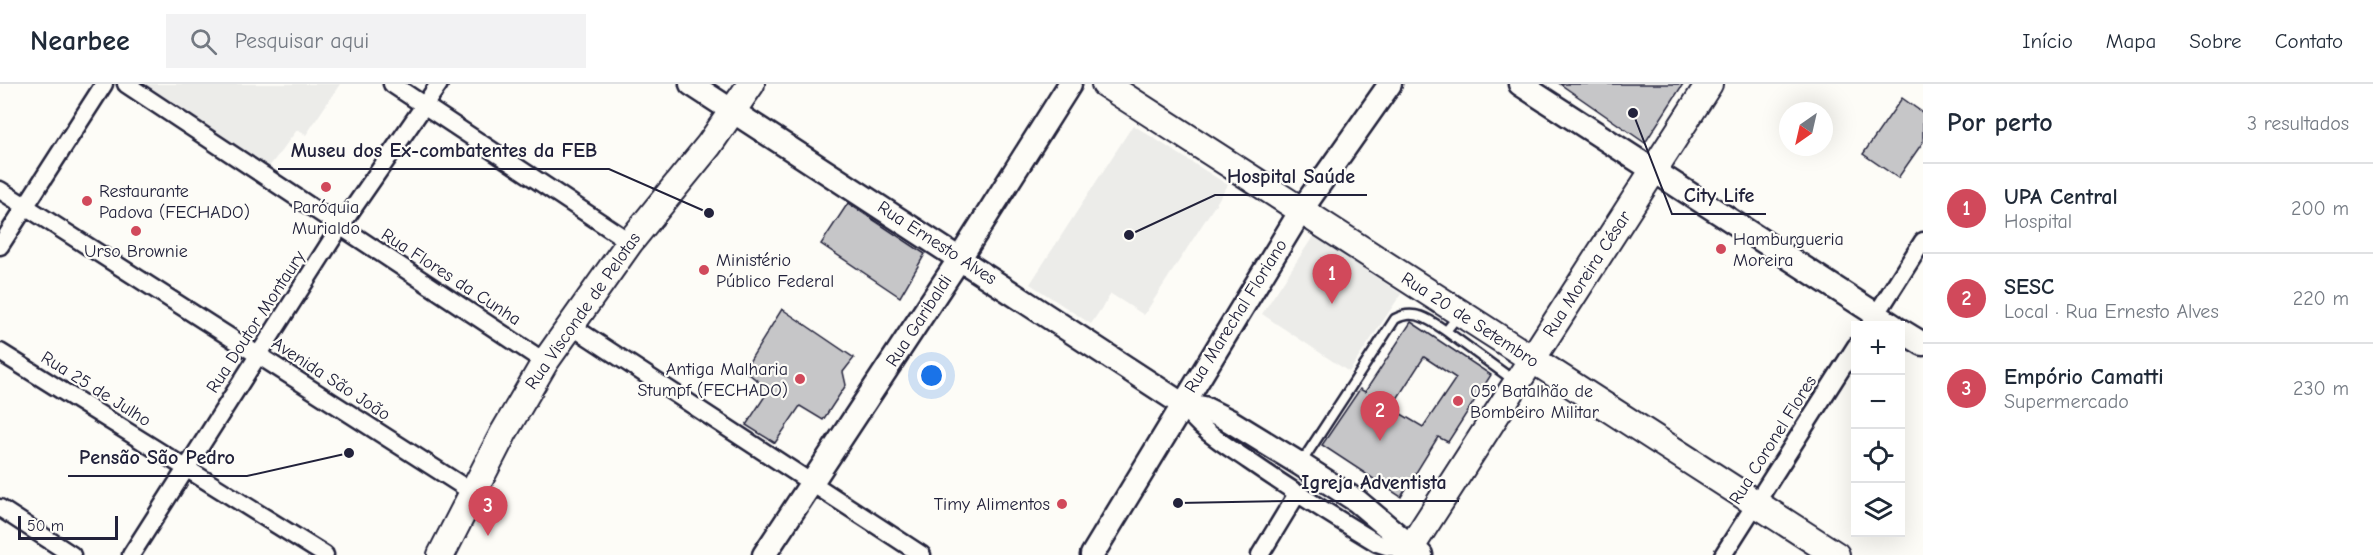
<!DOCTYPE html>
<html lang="pt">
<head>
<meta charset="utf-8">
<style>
	body { margin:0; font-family:"Comic Neue",sans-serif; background:#f2f2f3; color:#1f2937 }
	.controls { position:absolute; right:18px; bottom:18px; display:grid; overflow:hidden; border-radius:0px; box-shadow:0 6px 24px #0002 }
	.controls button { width:54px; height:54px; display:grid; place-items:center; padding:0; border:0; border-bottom:2px solid #e0e1e3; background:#fff; color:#1f2937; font:30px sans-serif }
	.compass { position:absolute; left:1779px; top:18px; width:54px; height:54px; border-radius:50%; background:#fff; box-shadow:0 6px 24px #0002; rotate:214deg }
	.scale { position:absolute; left:18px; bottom:15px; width:100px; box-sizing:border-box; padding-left:6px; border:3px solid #22223b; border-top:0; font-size:16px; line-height:21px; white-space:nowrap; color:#22223b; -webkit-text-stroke:4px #fdfcf7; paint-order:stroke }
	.you { position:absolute; left:932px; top:292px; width:21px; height:21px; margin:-15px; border:4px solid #fff; border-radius:50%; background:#1a73e8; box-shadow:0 0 0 9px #1a73e833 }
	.badge { display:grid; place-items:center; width:39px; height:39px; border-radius:50%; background:#d1495b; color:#fff; font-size:20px; font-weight:700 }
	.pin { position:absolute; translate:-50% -50px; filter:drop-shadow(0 2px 3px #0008) }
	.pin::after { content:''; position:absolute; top:32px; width:21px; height:18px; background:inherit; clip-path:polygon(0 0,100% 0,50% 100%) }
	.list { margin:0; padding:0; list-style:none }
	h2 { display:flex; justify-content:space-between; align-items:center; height:78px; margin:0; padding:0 24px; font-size:26px }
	h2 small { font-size:20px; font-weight:400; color:#747a83 }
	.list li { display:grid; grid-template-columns:39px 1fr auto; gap:18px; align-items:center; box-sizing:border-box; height:90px; padding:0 24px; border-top:2px solid #e0e1e3 }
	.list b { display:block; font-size:22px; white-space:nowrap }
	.list p { margin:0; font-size:20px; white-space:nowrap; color:#747a83 }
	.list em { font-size:20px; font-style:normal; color:#747a83 }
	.icon { flex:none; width:33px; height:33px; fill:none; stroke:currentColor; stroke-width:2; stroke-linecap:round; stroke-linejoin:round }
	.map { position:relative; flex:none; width:1923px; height:471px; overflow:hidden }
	header { display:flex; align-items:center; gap:36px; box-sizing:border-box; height:84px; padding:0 30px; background:#fff; border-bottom:2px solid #e0e1e3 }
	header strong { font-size:28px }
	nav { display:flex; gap:33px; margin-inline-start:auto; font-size:21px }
	.search { width:420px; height:54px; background:#f2f2f3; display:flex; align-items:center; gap:15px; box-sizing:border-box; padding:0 21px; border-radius:0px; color:#747a83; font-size:22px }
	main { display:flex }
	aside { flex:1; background:#fff }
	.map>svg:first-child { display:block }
	.built { fill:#ecece9 }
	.building { fill:#c6c6c8; stroke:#22223b; stroke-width:1.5; fill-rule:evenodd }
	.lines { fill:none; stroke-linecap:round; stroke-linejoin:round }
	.lane-casing { stroke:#22223b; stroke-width:13 }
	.street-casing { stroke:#22223b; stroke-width:21 }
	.secondary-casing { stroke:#22223b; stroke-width:27 }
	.primary-casing { stroke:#22223b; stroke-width:30 }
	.lane { stroke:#fdfcf7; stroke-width:8 }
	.street { stroke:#fdfcf7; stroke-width:16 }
	.secondary { stroke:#fdfcf7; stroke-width:22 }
	.primary { stroke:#fdfcf7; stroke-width:26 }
	.poi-dot { fill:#d1495b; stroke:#fdfcf7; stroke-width:2 }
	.labels { text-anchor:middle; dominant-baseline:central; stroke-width:4.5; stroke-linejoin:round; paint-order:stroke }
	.poi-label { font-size:18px; fill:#22223b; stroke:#fdfcf7; text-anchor:start }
	.street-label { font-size:18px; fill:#22223b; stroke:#fdfcf7 }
	.leader { fill:none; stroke:#22223b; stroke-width:2 }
	.callout-dot { fill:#22223b; stroke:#fdfcf7; stroke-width:2 }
	.callout-label { font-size:20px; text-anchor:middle; font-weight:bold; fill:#22223b; stroke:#fdfcf7; stroke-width:4.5; stroke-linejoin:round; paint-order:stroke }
</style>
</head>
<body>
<header>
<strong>Nearbee</strong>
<div class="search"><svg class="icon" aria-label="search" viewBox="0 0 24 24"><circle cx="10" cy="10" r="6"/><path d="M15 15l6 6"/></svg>Pesquisar aqui</div>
<nav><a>Início</a><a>Mapa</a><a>Sobre</a><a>Contato</a></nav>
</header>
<main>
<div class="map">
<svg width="1923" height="471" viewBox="0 0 1923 471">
	<rect width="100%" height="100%" fill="#fdfcf7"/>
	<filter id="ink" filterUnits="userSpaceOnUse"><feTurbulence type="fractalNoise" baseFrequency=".0167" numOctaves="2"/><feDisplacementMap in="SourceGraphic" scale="12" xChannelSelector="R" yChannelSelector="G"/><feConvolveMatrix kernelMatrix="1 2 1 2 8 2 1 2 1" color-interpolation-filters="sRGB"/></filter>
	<g filter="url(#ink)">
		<path class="built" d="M145,0H340L306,51L297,46L269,83Z
			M1133,41L1228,101L1144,231L1111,210L1091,240L1030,200Z
			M1314,151L1401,210L1349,288L1262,230Z"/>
		<path class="building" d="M1560,0H1683L1645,59Z
			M1902,14L1923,29V58L1898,94L1863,70Z
			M848,119L925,170L900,213L821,160Z
			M782,225L854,274L843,288L846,301L823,336L800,322L775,359L746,341L769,306L744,286Z
			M1411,238L1491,291L1448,358L1438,353L1401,413L1322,361L1360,305L1365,308ZM1424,273L1456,294L1423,343L1391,324Z"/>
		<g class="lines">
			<g class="lane-casing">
				<path id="lane" d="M1446,247L1516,298
					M1301,379L1395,235C1414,224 1430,236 1446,247L1458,232"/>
			</g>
			<g class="street-casing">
				<path id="street" d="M126,0L545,278
					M392,0L630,158
					M0,106L472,408
					M0,162L104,0
					M570,241L922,471
					M1869,242L1923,157
					M0,268L325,471
					M1182,320C1199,346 1224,360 1249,377C1291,406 1334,433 1377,459L1389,463L1411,464
					M0,424L72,471
					M131,471L340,143L439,0
					M1260,471L1297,410
					M1723,471L1856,262"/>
			</g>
			<g class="secondary-casing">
				<path id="secondary" d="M691,0L1182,320L1204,324L1230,337L1300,380L1357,417L1421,471
					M1520,0L1894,242
					M1900,246L1923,260
					M764,471L960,174L1070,0
					M1092,471L1302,125L1390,0"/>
			</g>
			<g class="primary-casing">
				<path id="primary" d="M1105,0L1836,471
					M441,471L504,348L545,278L630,158L709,61L751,0
					M1406,471L1709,0"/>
			</g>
			<use href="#lane" class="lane"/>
			<use href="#street" class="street"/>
			<use href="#secondary" class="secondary"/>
			<use href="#primary" class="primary"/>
		</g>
	</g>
	<g class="poi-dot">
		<circle cx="326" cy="103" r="6"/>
		<circle cx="87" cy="117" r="6"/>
		<circle cx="136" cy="147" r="6"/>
		<circle cx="1721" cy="165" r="6"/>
		<circle cx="704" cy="186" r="6"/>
		<circle cx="800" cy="295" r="6"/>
		<circle cx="1458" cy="317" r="6"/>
		<circle cx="1062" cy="420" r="6"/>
	</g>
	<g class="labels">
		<g class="poi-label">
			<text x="99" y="107">Restaurante<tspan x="99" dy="21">Padova (FECHADO)</tspan></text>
			<text x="326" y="123" text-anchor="middle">Paróquia<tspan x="326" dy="21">Murialdo</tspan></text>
			<text x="1733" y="155">Hamburgueria<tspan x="1733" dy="21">Moreira</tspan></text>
			<text x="136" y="167" text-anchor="middle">Urso Brownie</text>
			<text x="716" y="176">Ministério<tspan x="716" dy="21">Público Federal</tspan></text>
			<text x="788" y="285" text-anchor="end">Antiga Malharia<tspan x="788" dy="21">Stumpf (FECHADO)</tspan></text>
			<text x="1470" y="307">05º Batalhão de<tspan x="1470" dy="21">Bombeiro Militar</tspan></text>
			<text x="1050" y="420" text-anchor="end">Timy Alimentos</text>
		</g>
		<g class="street-label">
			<text transform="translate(937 159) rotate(33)">Rua Ernesto Alves</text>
			<text transform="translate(1587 190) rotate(-57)">Rua Moreira César</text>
			<text transform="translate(451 193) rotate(33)">Rua Flores da Cunha</text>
			<text transform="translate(583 227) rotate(-55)">Rua Visconde de Pelotas</text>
			<text transform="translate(1236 232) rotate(-58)">Rua Marechal Floriano</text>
			<text transform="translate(1470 236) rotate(33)">Rua 20 de Setembro</text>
			<text transform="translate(919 237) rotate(-57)">Rua Garibaldi</text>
			<text transform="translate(256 238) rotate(-57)">Rua Doutor Montaury</text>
			<text transform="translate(331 295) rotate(33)">Avenida São João</text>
			<text transform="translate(96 305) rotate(32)">Rua 25 de Julho</text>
			<text transform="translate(1773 356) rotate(-58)">Rua Coronel Flores</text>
		</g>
	</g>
	<path class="leader" d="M709 129L609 85H278M1129 151L1215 111H1367M1633 29L1672 130H1766M349 369L247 392H68M1178 419L1290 417H1459"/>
	<g class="callout-dot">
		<circle cx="709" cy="129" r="6"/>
		<circle cx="1129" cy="151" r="6"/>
		<circle cx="1633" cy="29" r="6"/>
		<circle cx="349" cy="369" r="6"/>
		<circle cx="1178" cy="419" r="6"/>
	</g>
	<g class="callout-label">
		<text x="444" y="73">Museu dos Ex-combatentes da FEB</text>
		<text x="1291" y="99">Hospital Saúde</text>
		<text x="1719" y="118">City Life</text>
		<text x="157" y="380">Pensão São Pedro</text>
		<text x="1374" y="405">Igreja Adventista</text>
	</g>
</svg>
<div class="controls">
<button>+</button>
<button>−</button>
<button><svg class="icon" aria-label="locate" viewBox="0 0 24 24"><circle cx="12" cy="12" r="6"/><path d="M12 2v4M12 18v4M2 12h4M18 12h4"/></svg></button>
<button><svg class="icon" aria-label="layers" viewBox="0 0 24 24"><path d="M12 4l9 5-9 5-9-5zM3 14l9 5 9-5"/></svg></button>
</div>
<svg class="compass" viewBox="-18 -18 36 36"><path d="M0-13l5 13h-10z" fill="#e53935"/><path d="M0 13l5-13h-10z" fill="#747a83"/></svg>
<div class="scale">50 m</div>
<div class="you"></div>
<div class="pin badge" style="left:1332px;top:220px">1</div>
<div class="pin badge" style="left:1380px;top:357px">2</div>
<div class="pin badge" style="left:488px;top:452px">3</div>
</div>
<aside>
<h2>Por perto<small>3 resultados</small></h2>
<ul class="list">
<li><span class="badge">1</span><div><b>UPA Central</b><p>Hospital</p></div><em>200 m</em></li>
<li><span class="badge">2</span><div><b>SESC</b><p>Local · Rua Ernesto Alves</p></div><em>220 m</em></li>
<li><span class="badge">3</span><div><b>Empório Camatti</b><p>Supermercado</p></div><em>230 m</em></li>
</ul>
</aside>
</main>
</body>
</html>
